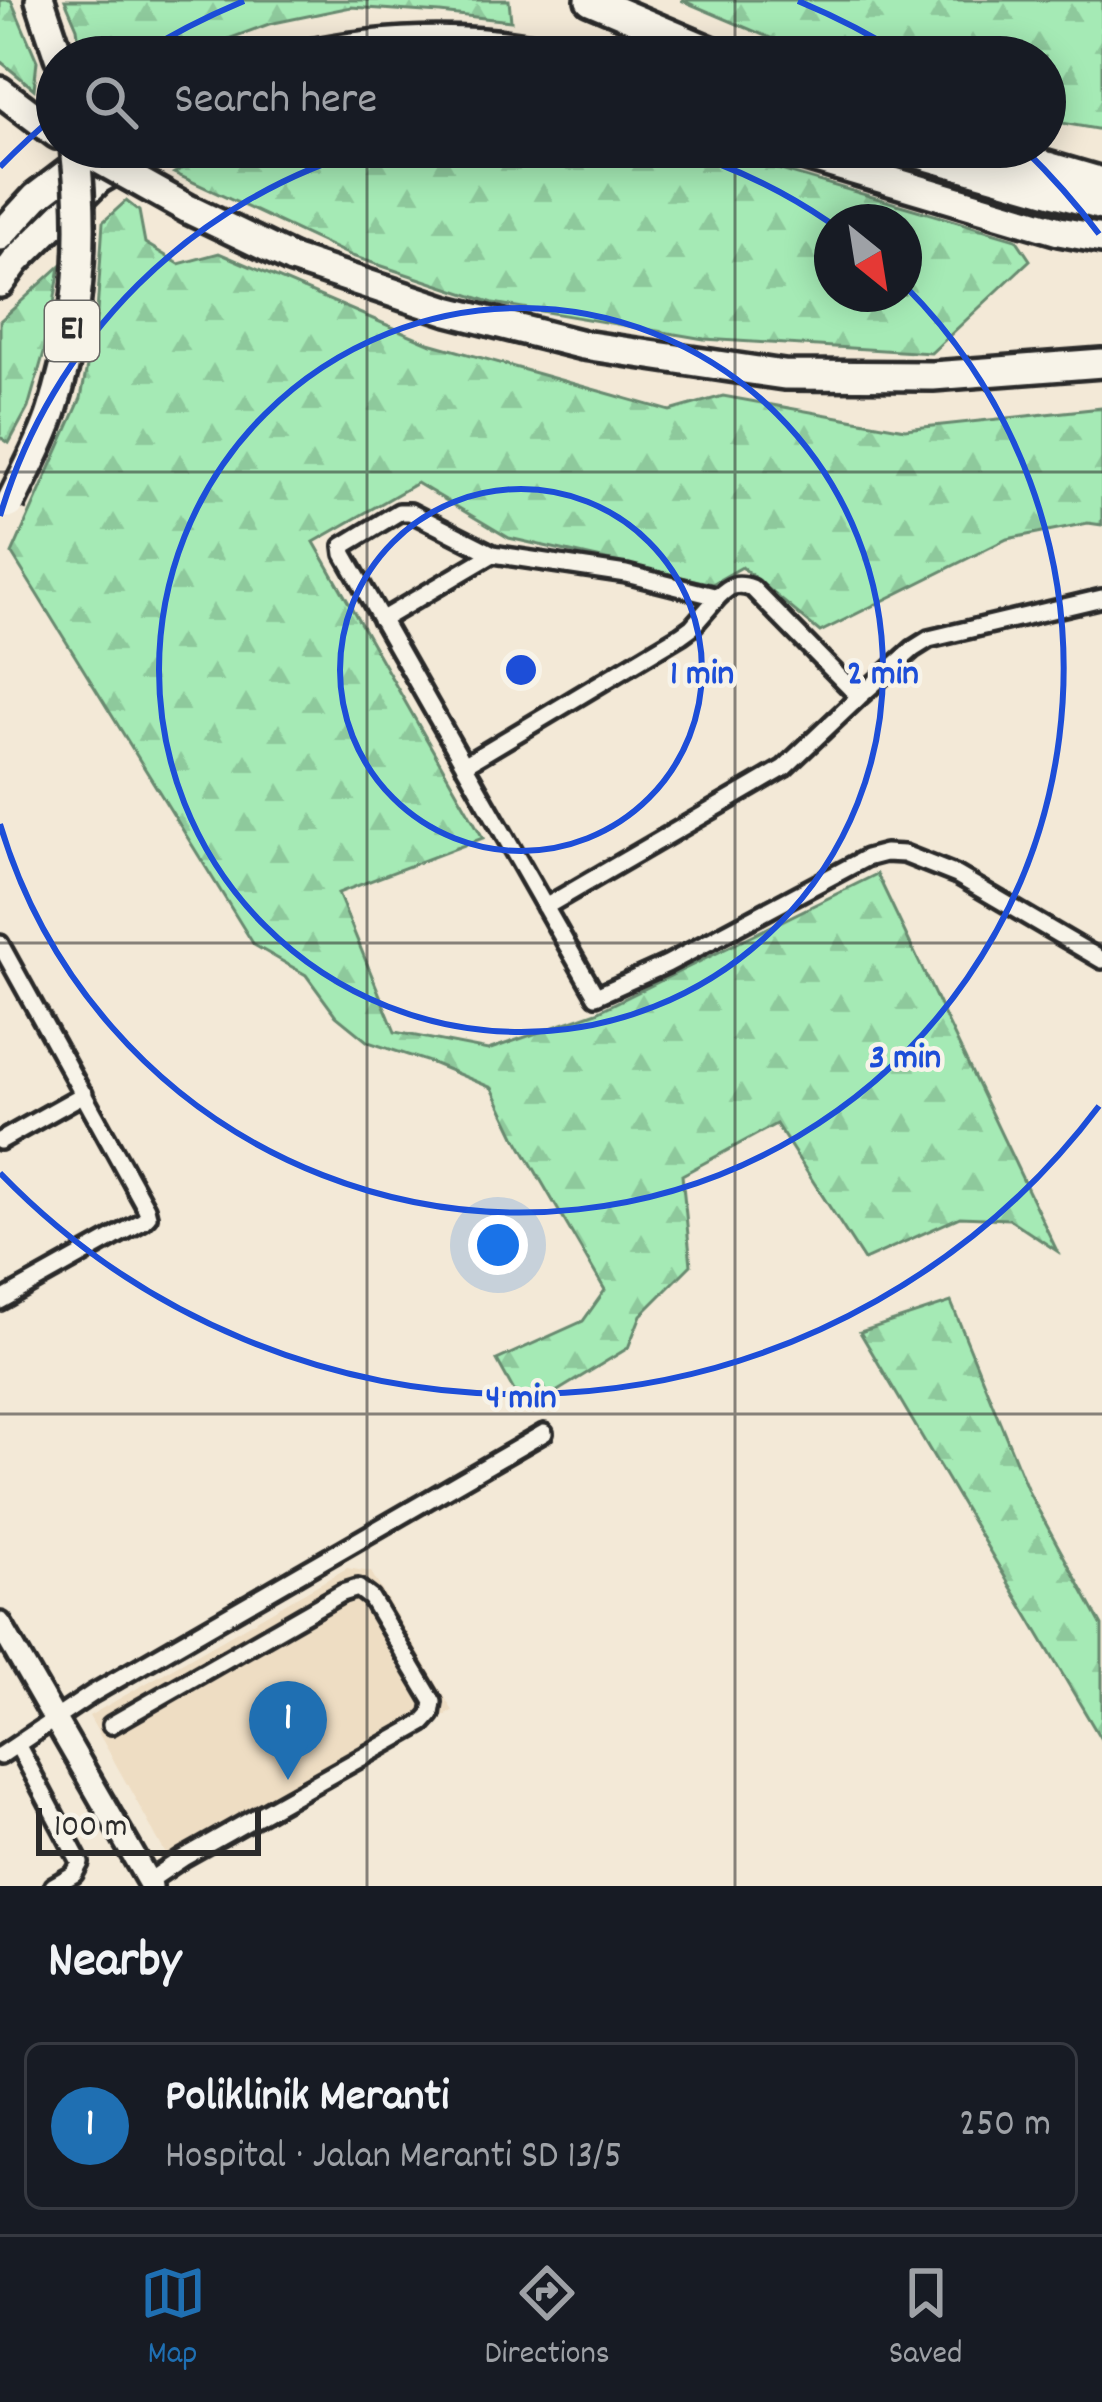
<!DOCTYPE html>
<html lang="en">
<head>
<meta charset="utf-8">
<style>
	body { margin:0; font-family:Dekko,sans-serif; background:#242831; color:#f1f3f6 }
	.compass { position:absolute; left:814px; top:204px; width:108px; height:108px; border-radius:50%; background:#171b24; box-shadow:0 6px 30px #0003; rotate:150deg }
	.scale { position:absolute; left:36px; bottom:30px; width:225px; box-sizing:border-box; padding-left:12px; border:6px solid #2b2b2b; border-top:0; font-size:33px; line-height:42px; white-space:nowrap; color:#2b2b2b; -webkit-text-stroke:9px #f7f3e8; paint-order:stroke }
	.you { position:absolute; left:498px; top:1245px; width:42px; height:42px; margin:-30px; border:9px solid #fff; border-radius:50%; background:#1a73e8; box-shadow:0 0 0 18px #1a73e833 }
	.badge { display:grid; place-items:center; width:78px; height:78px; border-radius:50%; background:#1f6fb2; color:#fff; font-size:39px; font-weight:700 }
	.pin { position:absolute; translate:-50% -99px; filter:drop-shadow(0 3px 6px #0008) }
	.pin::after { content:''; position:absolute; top:63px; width:42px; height:36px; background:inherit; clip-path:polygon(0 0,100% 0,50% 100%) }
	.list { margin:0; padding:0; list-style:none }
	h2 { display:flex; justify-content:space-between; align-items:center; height:156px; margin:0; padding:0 48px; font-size:51px }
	h2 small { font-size:39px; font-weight:400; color:#9ea1a6 }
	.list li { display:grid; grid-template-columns:78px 1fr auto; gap:36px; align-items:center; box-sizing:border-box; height:168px; margin:0 24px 24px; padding:0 24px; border:3px solid #363941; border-radius:18px }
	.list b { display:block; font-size:45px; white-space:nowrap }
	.list p { margin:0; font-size:39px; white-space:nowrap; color:#9ea1a6 }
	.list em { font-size:39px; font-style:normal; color:#9ea1a6 }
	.icon { flex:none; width:66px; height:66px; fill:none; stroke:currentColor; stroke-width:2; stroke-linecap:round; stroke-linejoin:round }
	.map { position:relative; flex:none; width:1102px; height:1886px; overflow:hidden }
	.search { position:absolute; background:#171b24; box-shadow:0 6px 30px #0003; left:36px; right:36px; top:36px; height:132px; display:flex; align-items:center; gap:30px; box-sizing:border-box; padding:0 42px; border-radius:66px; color:#9ea1a6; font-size:45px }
	.sheet { height:348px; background:#171b24 }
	nav { display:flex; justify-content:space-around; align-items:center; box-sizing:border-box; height:168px; border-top:3px solid #363941; background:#171b24; font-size:33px; color:#9ea1a6 }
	nav a { display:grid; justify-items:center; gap:6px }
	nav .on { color:#1f6fb2 }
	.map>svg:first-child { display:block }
	.built { fill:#eeddc3 }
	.forest { fill:url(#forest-firs); stroke:#688a70; stroke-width:3; fill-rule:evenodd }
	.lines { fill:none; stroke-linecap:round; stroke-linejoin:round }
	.street-casing { stroke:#2b2b2b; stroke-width:24 }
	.secondary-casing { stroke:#2b2b2b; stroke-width:30 }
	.highway-casing { stroke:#2b2b2b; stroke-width:36 }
	.street { stroke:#f7f3e8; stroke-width:15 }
	.secondary { stroke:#f7f3e8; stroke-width:21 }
	.highway { stroke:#f7f3e8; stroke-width:27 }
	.highway-bridge-casing { stroke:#2b2b2b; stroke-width:36; stroke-linecap:butt }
	.highway-bridge { stroke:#f7f3e8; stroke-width:27 }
	.grid { fill:none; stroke:#2b2b2b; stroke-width:3; stroke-opacity:0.55 }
	.ring { fill:none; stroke:#1d4ed8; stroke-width:6 }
	.labels { text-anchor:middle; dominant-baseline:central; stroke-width:9; stroke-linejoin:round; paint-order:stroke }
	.shield { fill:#f7f3e8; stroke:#686764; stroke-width:3 }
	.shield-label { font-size:36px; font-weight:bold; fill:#2b2b2b }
	.centre { fill:#1d4ed8; stroke:#f7f3e8; stroke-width:6 }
	.ring-label { font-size:36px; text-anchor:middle; font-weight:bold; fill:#1d4ed8; stroke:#f7f3e8; stroke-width:9; stroke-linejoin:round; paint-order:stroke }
</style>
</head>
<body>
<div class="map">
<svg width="1102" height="1886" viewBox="0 0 1102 1886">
	<defs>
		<pattern id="forest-firs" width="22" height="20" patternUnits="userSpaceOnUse" patternTransform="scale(3)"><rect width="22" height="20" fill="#a5eab5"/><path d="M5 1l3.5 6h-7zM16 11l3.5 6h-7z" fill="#8ec99c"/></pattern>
	</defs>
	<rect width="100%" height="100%" fill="#f3e9d7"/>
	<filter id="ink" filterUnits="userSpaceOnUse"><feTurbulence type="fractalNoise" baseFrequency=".00833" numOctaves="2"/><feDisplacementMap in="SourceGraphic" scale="24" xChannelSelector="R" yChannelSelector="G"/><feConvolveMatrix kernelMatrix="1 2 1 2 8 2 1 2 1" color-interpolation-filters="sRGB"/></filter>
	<g filter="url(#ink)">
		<path class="built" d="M347,1568L371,1572L453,1711L177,1874L89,1716Z"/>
		<path class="forest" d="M0,0H11L37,61L34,89L0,61Z
			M65,0H509L511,21L440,13L351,7L269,24L180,57H81L77,28Z
			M681,0H1102V130L1045,120V57H815Z
			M218,147H702L1016,239L1030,260L931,353L704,339L493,303L352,256L174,173ZM832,222H904V294H832Z
			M126,201L139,211L145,243L179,264L219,253L429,343L670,411L723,396L905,429L1102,408V525L1088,523L1007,539L820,632L742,567L712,584L509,538L417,483L314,542L483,838L338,893L395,1032L488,1050L597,1012L877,874L1057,1251L1009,1219L960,1217L864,1260L776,1124L682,1175L691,1265L641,1315L628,1348L525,1411L497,1360L583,1321L605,1290L515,1136L492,1088L432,1063L368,1042L336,1016L306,975L254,945L12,554L81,398L97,313L103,222Z
			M60,266L49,335L28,408L9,443L0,437V321Z
			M951,1302L1029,1493L1102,1626V1741L860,1332Z"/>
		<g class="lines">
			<g class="street-casing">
				<path id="street" d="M381,620L493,554
					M859,697L752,588C736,582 729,586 718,597L626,574L493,554L410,512H399L343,546L344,554L596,996L667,964L866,858L885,853L904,854L957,875L1102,960
					M464,765L681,635L692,627L718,597
					M545,907L784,768L859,697L913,649L929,639L1102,598
					M0,944L146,1208L148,1216L143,1221L0,1301
					M0,1141L84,1094
					M111,1725L342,1593L358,1588L371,1598L433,1702L431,1714L423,1723L183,1858L149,1881
					M18,1746L80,1863L74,1874L53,1886
					M0,1756L92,1694L544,1433"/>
			</g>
			<g class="secondary-casing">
				<path id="secondary" d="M0,1624L151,1886"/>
			</g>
			<g class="highway-casing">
				<path id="highway" d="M40,0L59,57
					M590,0L725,57
					M296,57C388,37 481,35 573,57
					M0,91L57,134
					M776,147L1059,231L1102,239
					M895,147L1102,206
					M982,147L1102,182
					M0,236L36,197L91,155
					M292,259L448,311L583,345L784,375L933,376L1102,363
					M0,283L16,261L99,179L155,147"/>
			</g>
			<use href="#street" class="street"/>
			<use href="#secondary" class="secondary"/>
			<use href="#highway" class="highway"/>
			<g class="highway-bridge-casing">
				<path id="highway-bridge" d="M77,147L188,209L292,259
					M10,504C24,474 42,443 52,411C79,326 86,236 75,147"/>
			</g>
			<use href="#highway-bridge" class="highway-bridge"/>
		</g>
	</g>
	<path class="grid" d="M367,0V57M735,0V57M367,147V1886M735,147V1886M0,472H1102M0,943H1102M0,1414H1102"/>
	<g class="ring">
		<circle cx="521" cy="670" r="181"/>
		<circle cx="521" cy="670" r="362"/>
		<path d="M0 516A543 543 0 0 1 371 148M671 148A543 543 0 0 1 829 222M905 286A543 543 0 1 1 0 824"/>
		<path d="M1099 1106A724 724 0 0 1 0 1173M0 167A724 724 0 0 1 56 115M137 56A724 724 0 0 1 244 1M798 1A724 724 0 0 1 905 56M1024 149A724 724 0 0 1 1099 234"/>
	</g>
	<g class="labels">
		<rect class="shield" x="45" y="301" width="54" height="60" rx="9"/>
		<g class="shield-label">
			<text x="72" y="331">E1</text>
		</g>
	</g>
	<circle cx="521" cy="670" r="18" class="centre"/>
	<g class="ring-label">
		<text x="702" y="683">1 min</text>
		<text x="883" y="683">2 min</text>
		<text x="905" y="1067">3 min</text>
		<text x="521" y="1407">4 min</text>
	</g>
</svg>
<svg class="compass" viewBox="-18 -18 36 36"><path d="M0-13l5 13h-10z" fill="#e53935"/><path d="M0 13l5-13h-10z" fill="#9ea1a6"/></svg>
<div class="scale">100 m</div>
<div class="you"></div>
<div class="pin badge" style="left:288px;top:1780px">1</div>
<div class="search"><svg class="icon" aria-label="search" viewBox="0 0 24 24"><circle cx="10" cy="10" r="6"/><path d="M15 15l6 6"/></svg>Search here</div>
</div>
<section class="sheet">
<h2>Nearby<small></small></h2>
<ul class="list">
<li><span class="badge">1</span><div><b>Poliklinik Meranti</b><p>Hospital · Jalan Meranti SD 13/5</p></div><em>250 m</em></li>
</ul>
</section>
<nav>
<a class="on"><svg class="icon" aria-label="map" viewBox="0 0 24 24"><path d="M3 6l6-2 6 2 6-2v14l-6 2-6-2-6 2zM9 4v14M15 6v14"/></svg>Map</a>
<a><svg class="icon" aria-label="directions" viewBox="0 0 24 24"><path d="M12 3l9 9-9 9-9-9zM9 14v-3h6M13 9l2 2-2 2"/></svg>Directions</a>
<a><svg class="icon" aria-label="saved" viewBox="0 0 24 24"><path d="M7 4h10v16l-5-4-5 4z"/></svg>Saved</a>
</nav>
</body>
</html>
